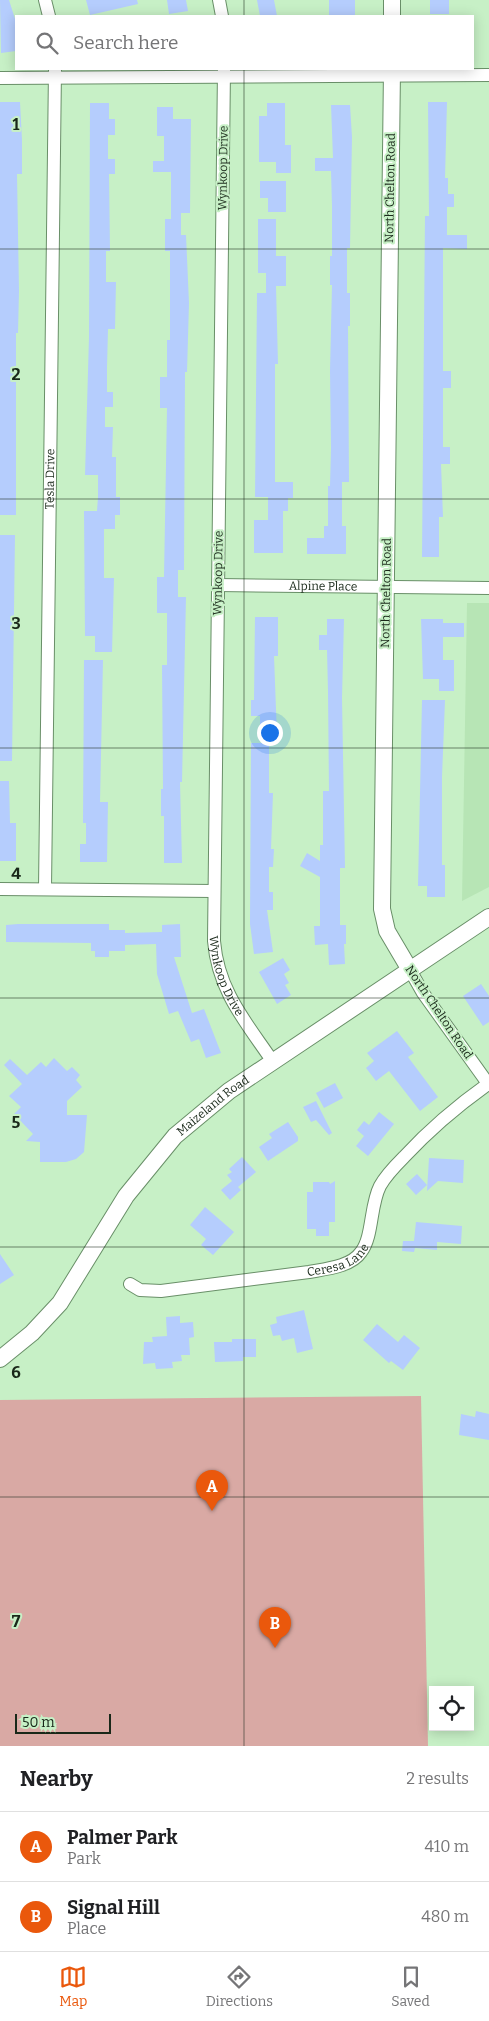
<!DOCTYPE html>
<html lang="en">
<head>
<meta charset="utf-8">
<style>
	body { margin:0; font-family:Bitter,serif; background:#f2f2f2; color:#202124 }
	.controls { position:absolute; right:15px; bottom:15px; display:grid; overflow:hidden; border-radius:0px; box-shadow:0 2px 12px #0003 }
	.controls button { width:45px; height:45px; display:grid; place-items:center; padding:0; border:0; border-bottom:1px solid #e0e0e0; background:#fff; color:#202124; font:25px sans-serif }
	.scale { position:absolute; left:15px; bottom:12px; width:96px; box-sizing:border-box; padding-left:5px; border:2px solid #192819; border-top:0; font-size:14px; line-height:18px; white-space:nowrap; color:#192819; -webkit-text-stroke:4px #c7f0c6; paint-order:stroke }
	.you { position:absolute; left:269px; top:732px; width:18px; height:18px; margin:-12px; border:4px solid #fff; border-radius:50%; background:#1a73e8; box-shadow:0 0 0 8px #1a73e833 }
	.badge { display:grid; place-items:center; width:32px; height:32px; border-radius:50%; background:#ea580c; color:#fff; font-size:16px; font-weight:700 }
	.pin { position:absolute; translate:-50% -41px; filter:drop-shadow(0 1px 2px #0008) }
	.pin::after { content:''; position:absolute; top:26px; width:18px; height:15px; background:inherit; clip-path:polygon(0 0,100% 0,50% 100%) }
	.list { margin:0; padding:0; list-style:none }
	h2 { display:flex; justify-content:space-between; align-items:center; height:65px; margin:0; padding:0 20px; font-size:21px }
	h2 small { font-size:16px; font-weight:400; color:#757577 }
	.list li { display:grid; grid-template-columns:32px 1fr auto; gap:15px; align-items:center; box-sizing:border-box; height:70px; padding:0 20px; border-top:1px solid #e0e0e0 }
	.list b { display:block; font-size:19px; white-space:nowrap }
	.list p { margin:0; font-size:16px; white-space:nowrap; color:#757577 }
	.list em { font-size:16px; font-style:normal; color:#757577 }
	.icon { flex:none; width:28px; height:28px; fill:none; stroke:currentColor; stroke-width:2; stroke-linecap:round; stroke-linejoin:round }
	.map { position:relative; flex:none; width:489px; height:1746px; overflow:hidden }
	.search { position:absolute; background:#fff; box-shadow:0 2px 12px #0003; left:15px; right:15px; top:15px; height:55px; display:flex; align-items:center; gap:12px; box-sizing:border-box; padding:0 18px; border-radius:0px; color:#757577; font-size:19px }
	.sheet { height:205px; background:#fff }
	nav { display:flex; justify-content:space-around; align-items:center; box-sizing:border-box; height:70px; border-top:1px solid #e0e0e0; background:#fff; font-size:14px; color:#757577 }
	nav a { display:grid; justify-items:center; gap:2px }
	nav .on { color:#ea580c }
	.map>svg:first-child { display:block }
	.built { fill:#b7e5b5 }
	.green { fill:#d9a9a4 }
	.building { fill:#b5cdfd }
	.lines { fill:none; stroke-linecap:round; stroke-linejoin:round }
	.minor-casing { stroke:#698f68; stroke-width:14 }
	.major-casing { stroke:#698f68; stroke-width:18 }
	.minor { stroke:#fff; stroke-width:12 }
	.major { stroke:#fff; stroke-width:16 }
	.grid { fill:none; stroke:#192819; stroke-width:1; stroke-opacity:0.55 }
	.labels { text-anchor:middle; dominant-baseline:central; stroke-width:4; stroke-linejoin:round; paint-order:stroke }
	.street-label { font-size:12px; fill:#192819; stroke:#c7f0c6 }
	.grid-label { font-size:16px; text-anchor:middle; font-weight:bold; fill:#192819; stroke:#c7f0c6; stroke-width:4; stroke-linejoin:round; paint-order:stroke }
</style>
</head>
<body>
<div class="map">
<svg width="489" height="1746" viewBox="0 0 489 1746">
	<rect width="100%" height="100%" fill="#c7f0c6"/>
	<path class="built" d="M467,603H489V887L462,901Z"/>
	<path class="green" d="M421,1396L428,1746H0V1400Z"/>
	<path class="building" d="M0,0H9L16,22V51L1,53Z
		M86,0H137L138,4L90,15Z
		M167,0H186L188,11L169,14Z
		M257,0H274L277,16H260Z
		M329,0H355V16L329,15Z
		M430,0H449V14H430Z
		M0,102H20L22,140V174H17L19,291L18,333H16V515H0Z
		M428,102H447L445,178H448V194H454V207H447V235H467V249L443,248V371H451V388H443V447H450V464H441L443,517H439V557H422L425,216H429Z
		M90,103H109V119H115V135H108V159H115V174H109L110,251H106V282H116L115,329H108L107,368V392H113V407H105V427H113L112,457H116V497H120V515H115V529H104V578H114L112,652H95V636H85L84,511H97L98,497V475H85L89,337Z
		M267,103H285V145H291V173H276V162H259V116H267Z
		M331,105H350L352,137L350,248H347V293H350V326H348L349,482H342V526H346V554H307V538H324V526H328V486H330L331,448L330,371L332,285H330V256H332V206L331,171H315V158H333Z
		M157,107H173V119H191L190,213H181V235H186L189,303L187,372H185L184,570H178V597H186L182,782H180L182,863H164V816H161V789H163L162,665H167V613H157V577H164L167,408H160V377H167V340H170V251H165V219H171V172H153V161H164V136H157Z
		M260,181H286V212H268V198H260Z
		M258,219H276V256H286V286H276L278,364H275V482H293V498H288V511H283V553H254V520H268V497H255L257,293H266V273H258Z
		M0,535H15L12,761H0Z
		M255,617H278V656H274L277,736H260V716H251V700H254Z
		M327,619H344L342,698L345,868H340V925H346V944H344L345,964L329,965L328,944L315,945L314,926H320V877L300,866L307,853L320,861V845H323V791H329L328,691L327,650H319V635H327Z
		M421,619H443V623H464V637H443V660H454V691H439V679H423Z
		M84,660H103L100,802H108L107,862H80V844H86V823H83Z
		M422,700H445L442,777V865H445V897H427V886H418Z
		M251,743H269V793H273L271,849H274L273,867H269V892H273V910H267L273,952L254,954L250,924Z
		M0,781H9L10,823H16V861H0Z
		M18,924H109V930H125V933L162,932V925L180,924L181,957H174L192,1013L204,1009L221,1053L206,1058L199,1039L191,1042L178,1011L169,1014L157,974L156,944L125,945V951H109V957H95V951H91V943L6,942V925Z
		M283,958L290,970L284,974L289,983L285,985L291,995L277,1004L259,972Z
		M481,984L489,996V1022L483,1026L463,996Z
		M397,1031L414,1053L408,1057L438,1097L420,1111L389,1071L376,1081L366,1068L374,1061L367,1053Z
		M54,1058L67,1071L72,1067L80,1075L76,1080L82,1087L67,1101V1115H87L84,1152L76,1159L66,1162H40V1142L26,1141L33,1134L14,1114L21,1107L9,1096L22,1084L4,1065L10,1059L27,1075L41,1062L46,1067Z
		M335,1083L343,1098L324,1108L316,1093Z
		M316,1101L332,1133L329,1135L316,1120L311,1122L303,1107Z
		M379,1112L394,1124L368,1156L356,1146L364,1136L357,1130L364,1121L369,1125Z
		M288,1122L298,1137V1141L268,1161L259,1147L272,1138L269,1134Z
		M242,1157L256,1172L238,1187L241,1190L230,1200L221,1190L232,1181L227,1175L232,1172L229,1169Z
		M429,1158L464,1160L463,1183L438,1181L427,1191Z
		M417,1174L427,1185L416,1195L406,1184Z
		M335,1181V1222H329V1236H316V1229H307V1192H313V1182H329L330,1184Z
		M205,1207L234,1232L213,1255L201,1245L206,1239L190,1225Z
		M416,1222L462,1226L461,1244L437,1242V1250L415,1248L414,1252L402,1251L403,1241H414Z
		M0,1254L14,1275L0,1284Z
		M304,1310L313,1349L297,1353L294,1338L282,1341L280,1335L273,1336L270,1325L277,1323L276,1317Z
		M180,1316V1323L193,1322L194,1337L189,1338L190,1355H181L182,1361L172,1362L173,1368L156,1369L155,1363L143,1364L144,1342H153L152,1337L167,1336L166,1317Z
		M377,1324L398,1342L404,1335L420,1348L403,1370L391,1361L389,1363L363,1340Z
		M232,1339H256V1357H243V1361L215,1362L214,1342H232Z
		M476,1411L489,1414V1440L459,1435L461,1414L475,1417Z"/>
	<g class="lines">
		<g class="minor-casing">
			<g id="minor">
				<path d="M45,0L49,16"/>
				<path d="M219,0L222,16"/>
				<path id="s1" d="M224,69L214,941C218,991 246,1022 273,1062"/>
				<path d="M0,78L489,75"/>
				<path id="s2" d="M218,585L489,588"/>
				<path d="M0,889L214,891"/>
				<path id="s3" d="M45,889L55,69"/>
				<path d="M410,970L423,993L489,1085"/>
				<path id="s4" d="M130,1284L140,1290L161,1291L309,1272C325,1269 351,1267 361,1252C373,1237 370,1205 380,1186C386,1175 395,1166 404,1157C430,1129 457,1106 488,1084"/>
			</g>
		</g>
		<g class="major-casing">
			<g id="major">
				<path d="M392,0V16"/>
				<path d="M392,69L382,909L387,931L410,970"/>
				<path id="s5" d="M0,1359L32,1333L60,1303L126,1196L175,1136L229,1091L489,917"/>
			</g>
		</g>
		<use href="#minor" class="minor"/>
		<use href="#major" class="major"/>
	</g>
	<path class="grid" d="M244,0V16M244,69V1746M0,249H489M0,499H489M0,748H489M0,998H489M0,1247H489M0,1497H489"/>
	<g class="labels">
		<g class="street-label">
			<text transform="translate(223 168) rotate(-89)">Wynkoop Drive</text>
			<text transform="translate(390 188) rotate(-89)">North Chelton Road</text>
			<text stroke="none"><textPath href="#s3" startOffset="410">Tesla Drive</textPath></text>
			<text transform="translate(218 573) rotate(-89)">Wynkoop Drive</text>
			<text stroke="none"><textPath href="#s2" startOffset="105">Alpine Place</textPath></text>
			<text transform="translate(386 593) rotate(-89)">North Chelton Road</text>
			<text stroke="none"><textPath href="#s1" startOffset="909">Wynkoop Drive</textPath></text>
			<text transform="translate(439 1012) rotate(56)">North Chelton Road</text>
			<text stroke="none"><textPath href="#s5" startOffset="334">Maizeland Road</textPath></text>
			<text stroke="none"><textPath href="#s4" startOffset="214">Ceresa Lane</textPath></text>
		</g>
	</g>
	<g class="grid-label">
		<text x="16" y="130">1</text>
		<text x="16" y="380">2</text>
		<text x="16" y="629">3</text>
		<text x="16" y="879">4</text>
		<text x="16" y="1128">5</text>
		<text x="16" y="1378">6</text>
		<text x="16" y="1627">7</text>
	</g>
</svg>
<div class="controls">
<button><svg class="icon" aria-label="locate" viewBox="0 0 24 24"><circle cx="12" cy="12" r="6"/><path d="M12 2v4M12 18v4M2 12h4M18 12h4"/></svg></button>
</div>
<div class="scale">50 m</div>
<div class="you"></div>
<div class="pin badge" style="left:212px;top:1511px">A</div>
<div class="pin badge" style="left:275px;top:1648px">B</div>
<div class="search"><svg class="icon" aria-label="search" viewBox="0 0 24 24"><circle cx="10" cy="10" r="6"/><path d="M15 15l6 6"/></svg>Search here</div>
</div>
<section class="sheet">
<h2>Nearby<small>2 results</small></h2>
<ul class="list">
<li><span class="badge">A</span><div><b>Palmer Park</b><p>Park</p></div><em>410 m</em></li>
<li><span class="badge">B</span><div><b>Signal Hill</b><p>Place</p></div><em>480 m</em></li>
</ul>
</section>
<nav>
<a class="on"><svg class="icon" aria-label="map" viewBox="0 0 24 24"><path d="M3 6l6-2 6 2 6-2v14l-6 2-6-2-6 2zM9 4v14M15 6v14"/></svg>Map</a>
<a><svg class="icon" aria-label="directions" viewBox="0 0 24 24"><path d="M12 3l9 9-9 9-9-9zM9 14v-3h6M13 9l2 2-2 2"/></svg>Directions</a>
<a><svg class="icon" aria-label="saved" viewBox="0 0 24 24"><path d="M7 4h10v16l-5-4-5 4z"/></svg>Saved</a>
</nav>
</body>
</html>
